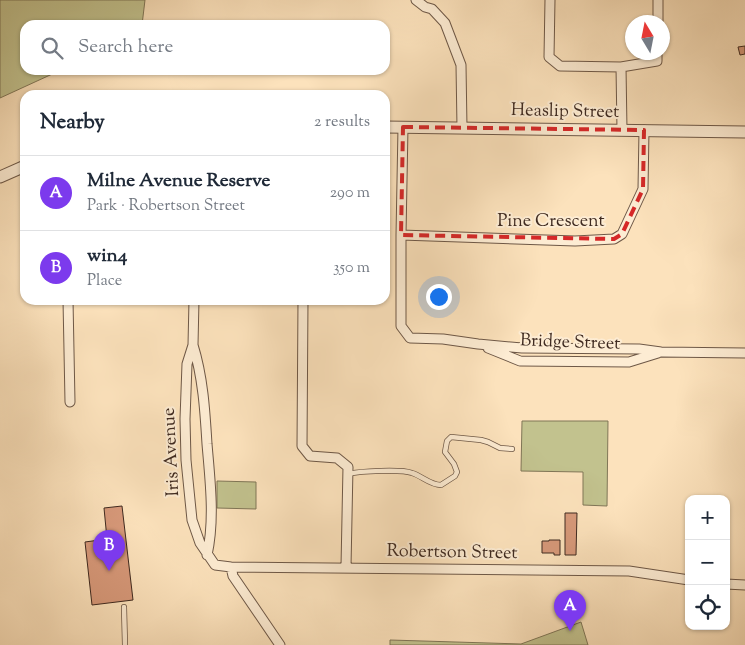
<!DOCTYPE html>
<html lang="en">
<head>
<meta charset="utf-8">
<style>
	body { margin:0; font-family:"Sorts Mill Goudy",serif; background:#f6f6f7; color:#1f2937 }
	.controls { position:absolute; right:15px; bottom:15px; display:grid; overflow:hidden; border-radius:10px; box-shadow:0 1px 4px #0004 }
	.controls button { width:45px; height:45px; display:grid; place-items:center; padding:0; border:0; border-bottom:1px solid #e0e1e3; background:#fff; color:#1f2937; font:25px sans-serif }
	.compass { position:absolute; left:625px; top:15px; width:45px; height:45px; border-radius:50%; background:#fff; box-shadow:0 1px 4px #0004; rotate:350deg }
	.you { position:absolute; left:438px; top:296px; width:18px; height:18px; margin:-12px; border:4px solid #fff; border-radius:50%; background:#1a73e8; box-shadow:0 0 0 8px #1a73e833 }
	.badge { display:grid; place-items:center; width:32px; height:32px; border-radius:50%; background:#7c3aed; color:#fff; font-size:16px; font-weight:700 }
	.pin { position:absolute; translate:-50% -41px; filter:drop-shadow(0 1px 2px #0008) }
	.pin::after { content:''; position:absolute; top:26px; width:18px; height:15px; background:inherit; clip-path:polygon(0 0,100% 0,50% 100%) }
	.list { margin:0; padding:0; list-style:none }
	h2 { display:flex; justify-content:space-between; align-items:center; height:65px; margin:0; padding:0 20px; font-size:21px }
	h2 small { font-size:16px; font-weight:400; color:#747a83 }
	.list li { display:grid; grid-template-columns:32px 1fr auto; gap:15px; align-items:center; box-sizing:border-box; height:75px; padding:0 20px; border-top:1px solid #e0e1e3 }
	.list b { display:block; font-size:19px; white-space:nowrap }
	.list p { margin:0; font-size:16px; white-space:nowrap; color:#747a83 }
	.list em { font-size:16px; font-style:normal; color:#747a83 }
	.icon { flex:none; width:28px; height:28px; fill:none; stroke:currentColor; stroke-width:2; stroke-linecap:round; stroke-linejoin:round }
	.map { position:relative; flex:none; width:745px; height:645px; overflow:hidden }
	.search { position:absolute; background:#fff; box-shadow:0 1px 4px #0004; left:20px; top:20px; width:370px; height:55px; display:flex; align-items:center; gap:12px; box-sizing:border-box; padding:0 18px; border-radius:15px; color:#747a83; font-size:19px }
	.panel { position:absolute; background:#fff; box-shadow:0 1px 4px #0004; left:20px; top:90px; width:370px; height:215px; border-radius:15px }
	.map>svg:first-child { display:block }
	.green { fill:#c2c28e; stroke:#807657 }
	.building { fill:#d7997a; stroke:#3f2a20 }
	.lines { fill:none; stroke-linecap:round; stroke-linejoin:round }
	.service-casing { stroke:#6e5847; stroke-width:6 }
	.minor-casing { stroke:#6e5847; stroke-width:11 }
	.tertiary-casing { stroke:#6e5847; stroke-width:13 }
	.service { stroke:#fdecd3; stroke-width:4.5 }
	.minor { stroke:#fdecd3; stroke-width:9 }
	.tertiary { stroke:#fdecd3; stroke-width:11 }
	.marked { fill:none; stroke:#d62828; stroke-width:4; stroke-dasharray:10 6; stroke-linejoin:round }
	.labels { text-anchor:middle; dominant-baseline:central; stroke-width:4; stroke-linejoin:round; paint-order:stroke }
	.street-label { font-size:18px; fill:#3f2a20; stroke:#fdecd3 }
</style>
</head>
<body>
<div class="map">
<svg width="745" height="645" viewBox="0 0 745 645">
	<rect width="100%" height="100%" fill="#fce2bc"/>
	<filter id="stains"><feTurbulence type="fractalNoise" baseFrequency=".004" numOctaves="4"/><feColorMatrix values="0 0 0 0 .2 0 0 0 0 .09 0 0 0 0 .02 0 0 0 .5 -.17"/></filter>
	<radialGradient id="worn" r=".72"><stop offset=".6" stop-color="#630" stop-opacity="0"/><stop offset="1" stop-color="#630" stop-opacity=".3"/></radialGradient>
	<path class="green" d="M0,0H145L142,25H25V70H61L0,98Z
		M522,421H608L607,506L583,505V472L521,471Z
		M217,481L256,482V509L217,508Z
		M581,622L588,645H390V640L521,644Z"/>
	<path class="building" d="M745,46V54L740,55L738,47Z
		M122,506L133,600L92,605L85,542L107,539L104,508Z
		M565,513H577L576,555H565Z
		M549,540H560V555H554V553H542V541H549Z"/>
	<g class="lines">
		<g class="service-casing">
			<path id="service" d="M348,474C360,471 402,469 412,473C422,476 430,485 441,485L455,476L457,472L454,464L445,452L447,441L451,437L481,440L488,442L500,448L512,449
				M124,607L125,645"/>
		</g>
		<g class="minor-casing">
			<path id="minor" d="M416,0L425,7L432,9L445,23L461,65L462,128
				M550,0L549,57L560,66L621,67L622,130
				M658,22V0
				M621,67L657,61V52
				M403,127L401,235V326L410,338L443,339L478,344L522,348L639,349L661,352L745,353
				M401,235L575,241L614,239L622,234L643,189L644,130
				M68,300L70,402
				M194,300L193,345L187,364L185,419L186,460L192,520L200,543L215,565L231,567L629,571L689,580
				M303,300L302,446L310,456L337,458L348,467L346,567
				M193,345C203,377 205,411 207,444C210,480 215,519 207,555
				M488,348L520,361L629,362L658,353
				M231,567L233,576L280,645
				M726,584L745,585"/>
		</g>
		<g class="tertiary-casing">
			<path id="tertiary" d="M385,127L745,132
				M0,177L25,166"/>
		</g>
		<use href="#service" class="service"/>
		<use href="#minor" class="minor"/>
		<use href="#tertiary" class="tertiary"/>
	</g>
	<path class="marked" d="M403,127L644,130L643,189L622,234L614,239L401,235Z"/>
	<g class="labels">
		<g class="street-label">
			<text transform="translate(565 112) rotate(1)">Heaslip Street</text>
			<text x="551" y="222">Pine Crescent</text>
			<text transform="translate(570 343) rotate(2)">Bridge Street</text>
			<text transform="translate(172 452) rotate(-93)">Iris Avenue</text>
			<text transform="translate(452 553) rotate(1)">Robertson Street</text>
		</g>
	</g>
	<rect width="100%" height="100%" filter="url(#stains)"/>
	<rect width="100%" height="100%" fill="url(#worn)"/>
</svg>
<div class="controls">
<button>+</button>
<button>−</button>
<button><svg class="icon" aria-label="locate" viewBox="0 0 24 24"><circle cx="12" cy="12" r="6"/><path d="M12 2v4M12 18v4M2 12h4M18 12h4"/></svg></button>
</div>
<svg class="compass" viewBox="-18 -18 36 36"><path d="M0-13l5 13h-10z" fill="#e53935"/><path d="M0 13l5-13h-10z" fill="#747a83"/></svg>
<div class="you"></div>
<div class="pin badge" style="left:570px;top:631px">A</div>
<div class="pin badge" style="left:109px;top:571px">B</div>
<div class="search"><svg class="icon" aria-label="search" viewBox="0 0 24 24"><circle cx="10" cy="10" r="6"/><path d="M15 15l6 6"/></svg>Search here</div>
<section class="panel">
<h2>Nearby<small>2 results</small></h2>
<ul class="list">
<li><span class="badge">A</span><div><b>Milne Avenue Reserve</b><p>Park · Robertson Street</p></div><em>290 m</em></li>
<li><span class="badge">B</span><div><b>win4</b><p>Place</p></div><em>350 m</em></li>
</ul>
</section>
</div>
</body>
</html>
